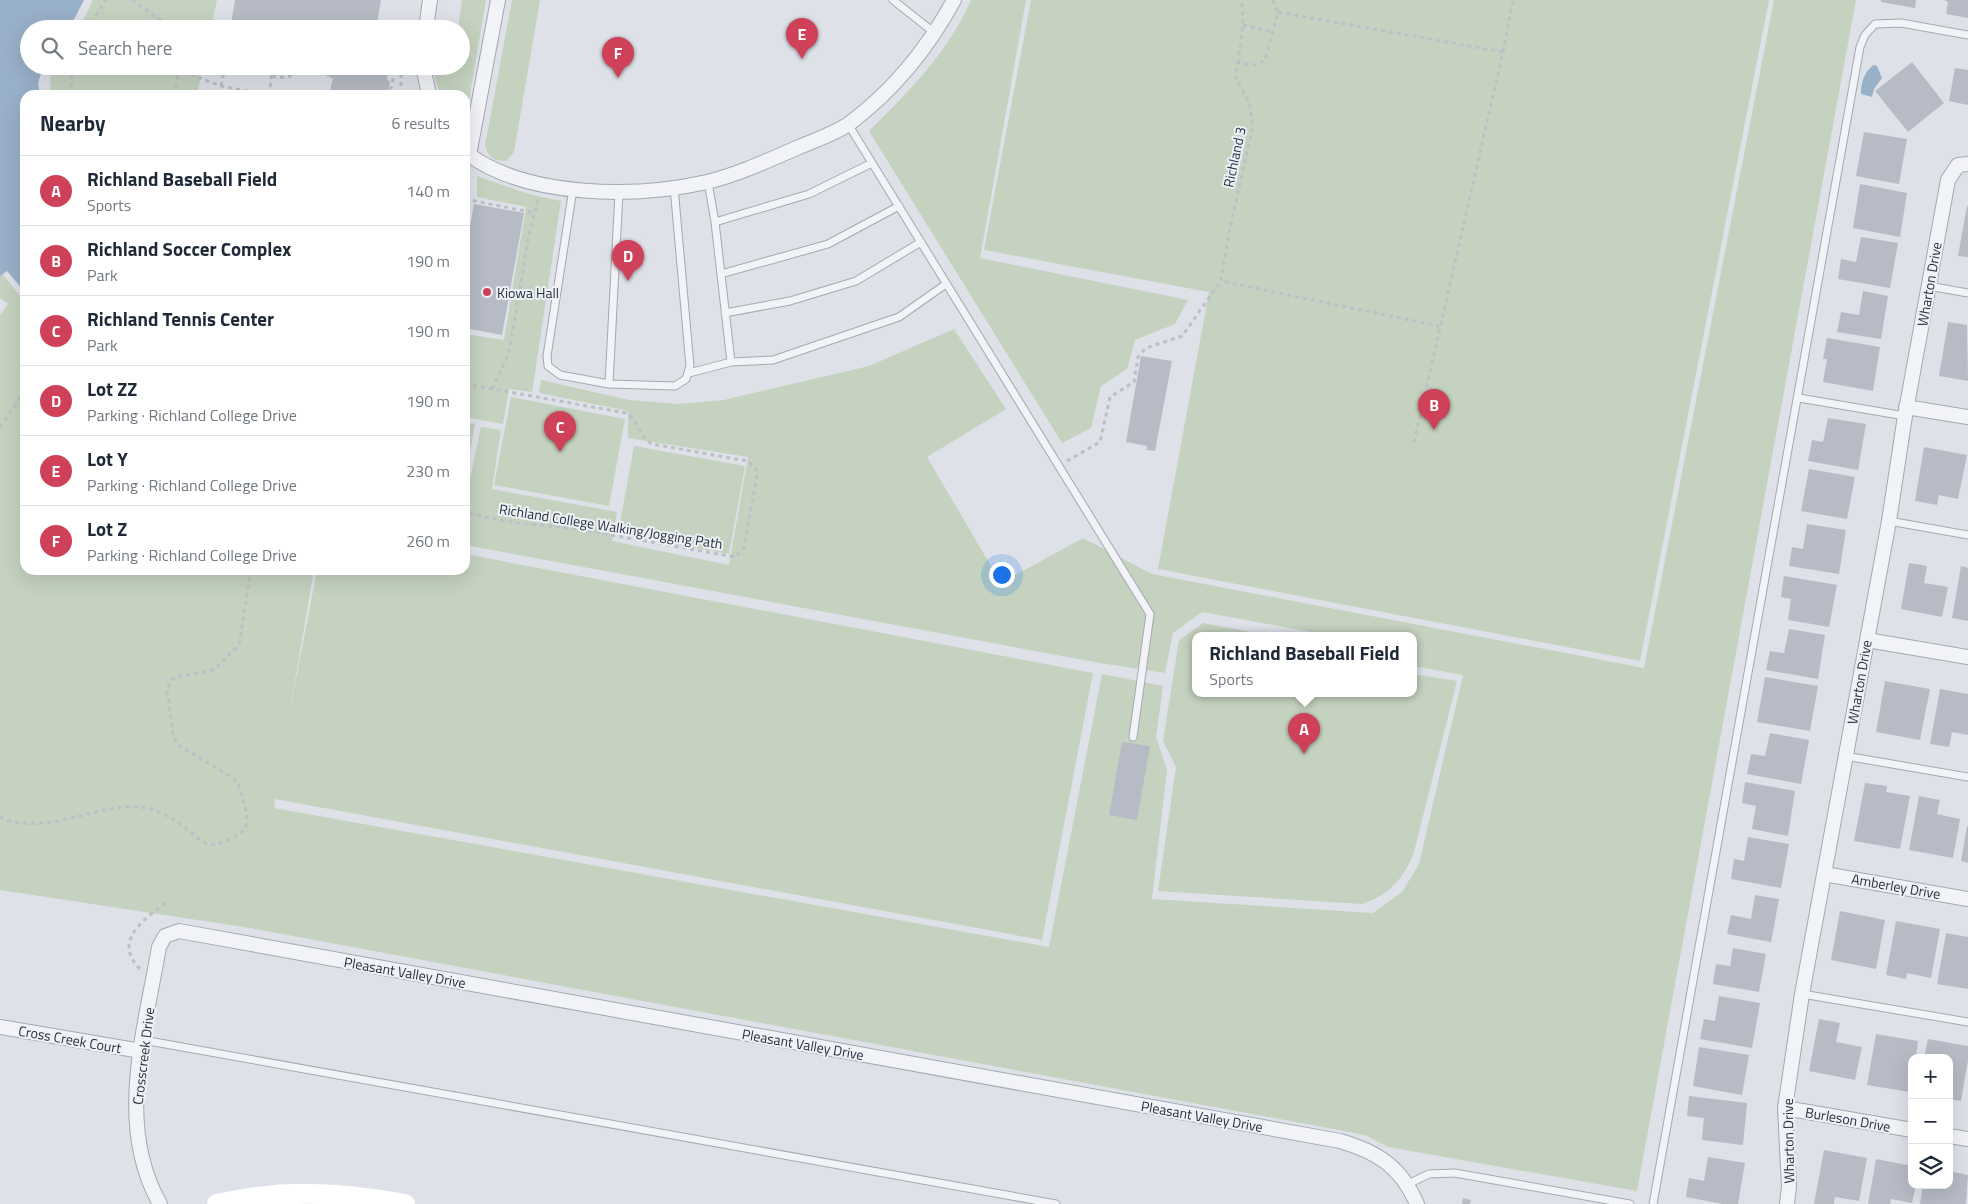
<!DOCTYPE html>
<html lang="en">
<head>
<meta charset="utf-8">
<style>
	body { margin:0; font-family:"Titillium Web",sans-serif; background:#f2f2f3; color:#1f2937 }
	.controls { position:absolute; right:15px; bottom:15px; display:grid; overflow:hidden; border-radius:10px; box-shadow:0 5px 20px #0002 }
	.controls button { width:45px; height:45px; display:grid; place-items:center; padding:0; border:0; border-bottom:1px solid #e0e1e3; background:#fff; color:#1f2937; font:25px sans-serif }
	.you { position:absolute; left:1001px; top:574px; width:18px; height:18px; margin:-12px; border:4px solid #fff; border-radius:50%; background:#1a73e8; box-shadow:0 0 0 8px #1a73e833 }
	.badge { display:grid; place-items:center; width:32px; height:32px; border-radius:50%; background:#cf4158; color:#fff; font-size:16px; font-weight:700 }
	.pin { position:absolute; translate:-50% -41px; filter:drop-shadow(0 1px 2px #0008) }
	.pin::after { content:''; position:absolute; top:26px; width:18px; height:15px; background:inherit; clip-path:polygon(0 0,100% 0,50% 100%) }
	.popup { position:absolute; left:1192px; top:632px; width:225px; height:65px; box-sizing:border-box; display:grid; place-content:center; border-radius:10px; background:#fff; filter:drop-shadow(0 1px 4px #0005); font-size:16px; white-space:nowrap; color:#747a83 }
	.popup b { font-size:19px; color:#1f2937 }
	.popup::after { content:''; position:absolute; left:50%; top:100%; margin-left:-10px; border:10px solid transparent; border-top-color:#fff }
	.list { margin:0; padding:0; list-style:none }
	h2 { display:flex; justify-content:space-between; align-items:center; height:65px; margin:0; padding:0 20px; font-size:21px }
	h2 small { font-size:16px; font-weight:400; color:#747a83 }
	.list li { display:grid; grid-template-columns:32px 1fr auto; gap:15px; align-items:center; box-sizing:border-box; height:70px; padding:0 20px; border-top:1px solid #e0e1e3 }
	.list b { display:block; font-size:19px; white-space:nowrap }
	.list p { margin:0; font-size:16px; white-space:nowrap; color:#747a83 }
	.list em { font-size:16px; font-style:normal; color:#747a83 }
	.icon { flex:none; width:28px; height:28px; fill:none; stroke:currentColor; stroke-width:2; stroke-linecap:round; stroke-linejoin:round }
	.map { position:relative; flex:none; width:1968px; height:1204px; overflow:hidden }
	.search { position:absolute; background:#fff; box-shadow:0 5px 20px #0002; left:20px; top:20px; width:450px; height:55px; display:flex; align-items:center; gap:12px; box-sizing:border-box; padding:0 18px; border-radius:28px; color:#747a83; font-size:19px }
	.panel { position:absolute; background:#fff; box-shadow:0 5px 20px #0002; left:20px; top:90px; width:450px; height:485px; border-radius:15px }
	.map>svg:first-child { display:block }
	.green { fill:#c4d2bf }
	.water { fill:#99b0c9 }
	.building { fill:#b6bbc5 }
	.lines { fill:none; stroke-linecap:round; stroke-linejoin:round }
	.lane-casing { stroke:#a3a9b2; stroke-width:9 }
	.street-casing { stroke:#a3a9b2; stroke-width:16 }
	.path { stroke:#bcc0c6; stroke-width:3; stroke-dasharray:4 4; stroke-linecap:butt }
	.lane { stroke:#f1f3f6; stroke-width:7 }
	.street { stroke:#f1f3f6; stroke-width:14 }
	.secondary { stroke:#fff; stroke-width:20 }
	.poi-dot { fill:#cf4158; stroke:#eef1f6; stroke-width:2 }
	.labels { text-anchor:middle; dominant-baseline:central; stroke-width:4; stroke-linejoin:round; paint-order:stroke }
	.street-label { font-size:14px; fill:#27303f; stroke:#eef1f6 }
	.poi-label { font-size:14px; fill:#27303f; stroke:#eef1f6; text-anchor:start }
</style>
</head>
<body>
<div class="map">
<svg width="1968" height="1204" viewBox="0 0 1968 1204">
	<rect width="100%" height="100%" fill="#dee2e8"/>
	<path class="green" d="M93,0H217L211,29H79Z
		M462,0H486L465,124V95H440L434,74V66H445L451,70L452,66H461V29H458Z
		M512,0H540L514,152L506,161C494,161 489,158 485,146Z
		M971,0H1026L980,258L1188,300L1175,324L1135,340L1127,369L1101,386L1091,428L1062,443L869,131C911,89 947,54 971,0Z
		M1031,0H1769L1640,661L1158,569L1209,292L984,250Z
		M1774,0H1856L1637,1191L1388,1147L1365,1135L250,928L0,890V315L8,304L0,298V271L25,302V570H314L290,710L317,570H465V554L1093,673L1042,940L275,799L274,808L1049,947L1102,674L1163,686L1156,737L1167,770L1152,899L1373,913L1402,892L1419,864L1463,675L1413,666V635H1315L1311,632L1202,612L1173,633L1165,673L1100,663L465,545V502L481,427L501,430L492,489L617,512L612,541L729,565L748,457L628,438V411L539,393L541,380L629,400L679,404L724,400L869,366L954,329L1006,409L927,457L1001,583L1083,538L1152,574L1644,668Z
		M58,66H203L197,95H51L50,77Z
		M477,176L529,194L561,201L532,392L509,389L503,424L465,417V334L504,340L526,207L477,197Z
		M511,397L625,419L609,506L494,485Z
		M465,422L475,424L465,481Z
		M634,446L745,466L729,554L618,534Z
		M1203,623L1267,635H1195V693H1413V674L1457,681L1413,856C1400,882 1390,894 1362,904L1158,891L1176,767L1163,741L1179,640Z"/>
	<path class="water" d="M0,0H84L69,29H29V66H46C39,76 36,84 41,95H25V292L7,271L0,276Z
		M1874,65L1877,66L1882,78L1874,89L1872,97L1861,94C1861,83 1864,71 1874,65Z"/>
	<path class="building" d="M235,0H381L376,29H230Z
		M1881,0H1916L1915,8L1881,2Z
		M1944,0H1968V18L1946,14L1948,2Z
		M1912,62L1944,103L1908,132L1875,91Z
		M334,66H389L387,80L390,81L388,91H385L384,95H329L333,78H330L331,69H334Z
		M1955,68L1968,70V105L1949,101Z
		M1864,132L1907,139L1899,184L1856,176Z
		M1860,184L1907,193L1900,237L1853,228Z
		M474,204L524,213L502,335L465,328V256Z
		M1967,206H1968V257L1958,256Z
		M1861,237L1898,243L1890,288L1838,279L1841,259L1856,262Z
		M1863,291L1888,296L1881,339L1837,332L1841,312L1859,315Z
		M1948,322L1967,325L1968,381L1939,376Z
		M1827,338L1880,347L1873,391L1823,382L1827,359H1823Z
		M1141,356L1172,361L1155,451L1146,450L1147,446L1126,442Z
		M1828,418L1866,424L1858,470L1808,461L1812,440L1823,442Z
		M1924,447L1967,455L1958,499L1939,495L1937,505L1915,501Z
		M1809,469L1855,477L1847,519L1801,511Z
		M1807,524L1846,530L1839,574L1789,566L1792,547L1803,549Z
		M1909,563L1927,566L1924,583L1948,587L1942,617L1901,609Z
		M1961,566L1968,568V621L1952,618Z
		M1784,576L1837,585L1829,627L1788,620L1791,599L1781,597Z
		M1789,629L1825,635L1818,679L1766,670L1770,651L1784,653Z
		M1765,677L1818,686L1810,731L1757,722Z
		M1885,681L1930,689L1920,740L1876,732Z
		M1940,689L1968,694V735L1952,732L1949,747L1930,744Z
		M1770,733L1809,740L1801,784L1747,774L1751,754L1765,756Z
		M1122,742L1150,746L1137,820L1109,815Z
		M1745,782L1795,791L1788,836L1752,829L1756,806L1742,803Z
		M1865,783L1887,786L1886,792L1910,796L1900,849L1854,841Z
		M1919,796L1940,800L1937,814L1960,819L1953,858L1909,850Z
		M1967,826H1968V863L1961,861Z
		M1748,837L1789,844L1781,888L1731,879L1734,859L1744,861Z
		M1755,895L1779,899L1771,942L1727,934L1731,915L1751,919Z
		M1840,911L1885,920L1876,969L1831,960Z
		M1896,921L1940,929L1931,978L1907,973L1906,979L1886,975Z
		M1946,933L1968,937V989L1937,984Z
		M1733,948L1766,954L1759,992L1713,984L1716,964L1730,966Z
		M1719,996L1760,1003L1752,1048L1700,1039L1704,1019L1715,1021Z
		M1819,1019L1840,1023L1836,1042L1862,1047L1855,1080L1809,1071Z
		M1876,1034L1918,1041L1916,1058H1912L1910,1092L1867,1085Z
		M1928,1039L1968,1046V1060L1961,1101L1949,1099V1058H1924Z
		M1699,1047L1749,1055L1742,1095L1693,1086Z
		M1689,1096L1747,1103L1743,1145L1702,1140L1704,1118L1687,1116Z
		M1824,1150L1867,1158L1859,1201L1835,1197L1834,1204H1814Z
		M1708,1157L1745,1163L1738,1204H1723L1686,1197L1689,1178L1704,1181Z
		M1876,1159L1912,1166V1185H1916L1912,1203L1891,1199L1890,1204H1868Z
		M1949,1171L1968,1175L1966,1204H1920L1923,1185H1949Z
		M1463,1198L1471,1200L1470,1204H1462Z"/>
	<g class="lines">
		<g class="lane-casing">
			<path id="lane" d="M893,0L936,34
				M848,124L1150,614L1133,737
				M708,182L715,222L809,194L872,163
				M573,189L547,356L548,366L560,375L609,384L675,386L686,379L690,366L674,187
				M715,222L731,362L773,360L899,317L946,284
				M721,274L828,244L899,206
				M1929,286L1968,293
				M725,313L790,301L856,281L921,242
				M689,373L731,362
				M609,384L619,192
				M1799,398L1905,416
				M1889,521L1968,535
				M1845,756L1968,777
				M1802,994L1968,1022
				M143,1040L1056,1204
				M1408,1184L1429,1174L1455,1173L1630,1204
				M1653,1204L1860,47L1865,35L1875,24L1901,23L1968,35"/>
		</g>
		<g class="street-casing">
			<path id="street" d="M426,29L430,0
				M423,66L429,95
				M465,151L469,155L498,0
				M469,155C530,198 636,198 707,182C739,174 769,160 799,147C815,140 835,134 850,123C894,90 928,48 954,0
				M1906,407L1968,417
				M1867,640L1968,657
				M1824,874L1968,899
				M0,1027L141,1051
				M1785,1108L1912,1130
				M1949,1136L1968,1139
				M160,1204C115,1125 145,1030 159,947L165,936L179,931L1340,1141C1378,1152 1401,1167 1417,1204
				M1787,1204L1789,1187L1785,1108L1802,994L1889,521L1905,416L1948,180L1958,165L1968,164"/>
		</g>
		<path class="path" d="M132,0L174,29
			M1273,0L1278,12
			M1243,25L1273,32
			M87,29L106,0
			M1503,52L1513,0
			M1238,63L1243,25L1242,0
			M168,66L221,86L268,95
			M330,66L328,75L330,76
			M401,66V95
			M272,76C285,79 294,77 303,66
			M273,76L278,66
			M221,86L225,66
			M389,88H391L396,66
			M71,95L72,66
			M174,95L179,70
			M269,95L273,66
			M465,199L535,213
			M465,384L626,413C639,420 638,436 652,444L747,461L756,468L757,475L744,548L735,557L578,529L518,523L465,513
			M492,389L508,355L512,336L528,240L539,196
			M0,427L25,391
			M1414,442L1503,52L1278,12L1265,60L1256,65L1238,63L1235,77L1249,102L1253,126L1230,227L1221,281L1439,326
			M1067,461L1100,442L1110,397L1134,382L1138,357L1146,348L1182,336L1221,281
			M0,817C38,835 84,811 123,807C150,804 169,815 189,831C195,835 201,842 208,844C216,847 241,836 245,828C248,823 247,815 246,810C242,798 242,787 233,778L178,745L173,736L167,689L172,679L180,676L210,671L217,667L239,645L251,570
			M140,969C112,941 144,920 165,903"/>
		<use href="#lane" class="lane"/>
		<use href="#street" class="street"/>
		<path class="secondary" d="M217,1204C282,1189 340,1192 405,1204"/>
	</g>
	<circle class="poi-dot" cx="487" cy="292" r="5"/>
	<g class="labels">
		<g class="street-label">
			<text transform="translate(1234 157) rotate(-78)">Richland 3</text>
			<text transform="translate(1929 284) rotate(-80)">Wharton Drive</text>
			<text transform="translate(611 526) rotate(9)">Richland College Walking/Jogging Path</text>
			<text transform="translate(1859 682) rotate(-80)">Wharton Drive</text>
			<text transform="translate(1896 886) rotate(10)">Amberley Drive</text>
			<text transform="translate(405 972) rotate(10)">Pleasant Valley Drive</text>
			<text transform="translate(70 1039) rotate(10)">Cross Creek Court</text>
			<text transform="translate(803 1044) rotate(10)">Pleasant Valley Drive</text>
			<text transform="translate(143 1056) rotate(-83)">Crosscreek Drive</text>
			<text transform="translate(1202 1116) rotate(10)">Pleasant Valley Drive</text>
			<text transform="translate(1848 1119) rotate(10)">Burleson Drive</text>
			<text transform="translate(1788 1141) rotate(-91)">Wharton Drive</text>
		</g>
		<g class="poi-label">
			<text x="497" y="292">Kiowa Hall</text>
		</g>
	</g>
</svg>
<div class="controls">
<button>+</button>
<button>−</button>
<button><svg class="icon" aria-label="layers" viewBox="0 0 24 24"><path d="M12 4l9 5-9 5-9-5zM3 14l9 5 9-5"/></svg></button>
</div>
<div class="you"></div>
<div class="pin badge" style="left:1304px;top:754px">A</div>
<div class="popup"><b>Richland Baseball Field</b>Sports</div>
<div class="pin badge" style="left:1434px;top:430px">B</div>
<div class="pin badge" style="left:560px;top:452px">C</div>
<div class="pin badge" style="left:628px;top:281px">D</div>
<div class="pin badge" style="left:802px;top:59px">E</div>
<div class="pin badge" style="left:618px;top:78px">F</div>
<div class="search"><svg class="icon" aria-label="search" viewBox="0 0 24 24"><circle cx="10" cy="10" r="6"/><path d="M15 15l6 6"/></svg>Search here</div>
<section class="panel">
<h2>Nearby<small>6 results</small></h2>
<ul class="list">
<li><span class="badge">A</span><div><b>Richland Baseball Field</b><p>Sports</p></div><em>140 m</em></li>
<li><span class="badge">B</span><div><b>Richland Soccer Complex</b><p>Park</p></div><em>190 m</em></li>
<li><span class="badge">C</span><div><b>Richland Tennis Center</b><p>Park</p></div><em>190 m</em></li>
<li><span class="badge">D</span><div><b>Lot ZZ</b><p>Parking · Richland College Drive</p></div><em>190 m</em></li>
<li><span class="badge">E</span><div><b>Lot Y</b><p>Parking · Richland College Drive</p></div><em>230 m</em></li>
<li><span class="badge">F</span><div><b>Lot Z</b><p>Parking · Richland College Drive</p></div><em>260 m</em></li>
</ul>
</section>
</div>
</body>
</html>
